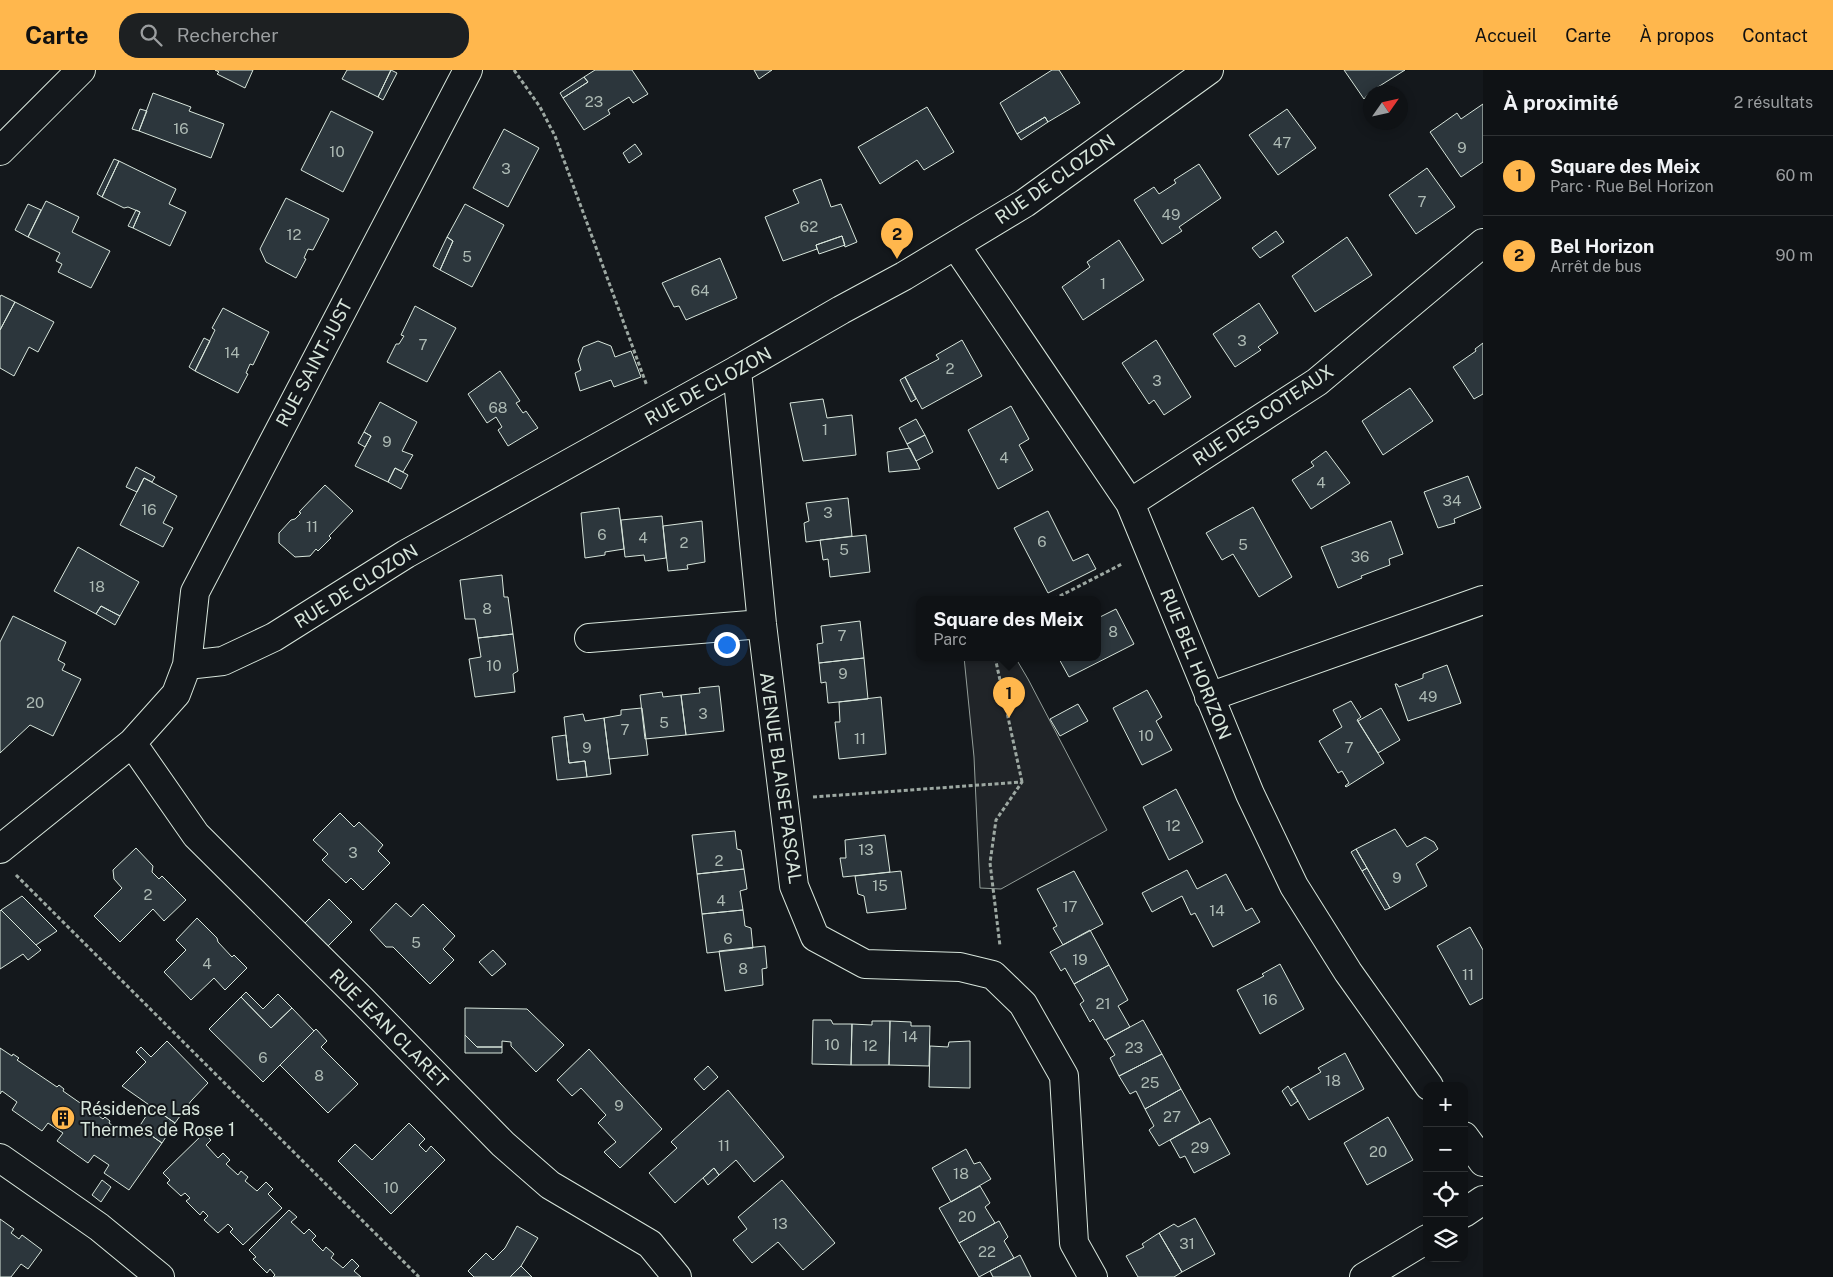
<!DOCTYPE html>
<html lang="fr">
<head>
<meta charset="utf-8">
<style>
	body { margin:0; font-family:"Public Sans",sans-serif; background:#1d2022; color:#f1f3f6 }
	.controls { position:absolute; right:15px; bottom:15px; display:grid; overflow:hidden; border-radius:10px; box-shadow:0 2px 12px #0003 }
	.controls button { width:45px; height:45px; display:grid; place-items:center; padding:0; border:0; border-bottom:1px solid #2f3234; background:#0f1215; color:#f1f3f6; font:25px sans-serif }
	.compass { position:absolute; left:1363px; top:15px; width:45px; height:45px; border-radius:50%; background:#0f1215; box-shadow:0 2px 12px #0003; rotate:56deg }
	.you { position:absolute; left:726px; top:574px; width:18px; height:18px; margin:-12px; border:4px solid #fff; border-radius:50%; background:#1a73e8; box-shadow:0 0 0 8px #1a73e833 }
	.badge { display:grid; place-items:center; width:32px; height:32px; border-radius:50%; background:#ffb74d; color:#111; font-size:16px; font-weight:700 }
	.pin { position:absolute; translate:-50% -41px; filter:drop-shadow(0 1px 2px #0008) }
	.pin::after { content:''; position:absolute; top:26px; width:18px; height:15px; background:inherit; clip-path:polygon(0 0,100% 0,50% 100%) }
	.popup { position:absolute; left:916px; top:526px; width:185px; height:65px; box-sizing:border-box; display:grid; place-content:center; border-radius:10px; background:#0f1215; filter:drop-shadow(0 1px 4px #0005); font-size:16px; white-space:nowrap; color:#9b9ea0 }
	.popup b { font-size:19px; color:#f1f3f6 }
	.popup::after { content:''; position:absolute; left:50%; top:100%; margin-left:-10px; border:10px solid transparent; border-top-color:#0f1215 }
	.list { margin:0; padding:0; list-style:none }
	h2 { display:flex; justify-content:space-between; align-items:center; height:65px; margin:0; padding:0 20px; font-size:21px }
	h2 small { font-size:16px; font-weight:400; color:#9b9ea0 }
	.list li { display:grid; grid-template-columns:32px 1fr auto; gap:15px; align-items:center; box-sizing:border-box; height:80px; padding:0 20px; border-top:1px solid #2f3234 }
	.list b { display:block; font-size:19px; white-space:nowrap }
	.list p { margin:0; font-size:16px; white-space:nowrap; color:#9b9ea0 }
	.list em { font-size:16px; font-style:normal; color:#9b9ea0 }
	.icon { flex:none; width:28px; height:28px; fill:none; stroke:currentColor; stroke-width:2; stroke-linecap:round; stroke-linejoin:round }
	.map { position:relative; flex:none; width:1483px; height:1207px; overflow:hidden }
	header { display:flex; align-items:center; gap:30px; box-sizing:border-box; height:70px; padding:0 25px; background:#ffb74d; color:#111 }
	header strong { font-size:24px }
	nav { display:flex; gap:28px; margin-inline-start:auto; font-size:18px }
	.search { width:350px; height:45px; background:#1d2022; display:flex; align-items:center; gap:12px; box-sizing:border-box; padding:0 18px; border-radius:20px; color:#9b9ea0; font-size:19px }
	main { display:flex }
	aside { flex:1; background:#0f1215 }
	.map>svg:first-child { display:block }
	.green { fill:#202428; stroke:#939e99 }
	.building { fill:#2c363c; stroke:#d8e6dc }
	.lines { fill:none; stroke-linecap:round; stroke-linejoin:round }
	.minor-casing { stroke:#d8e6dc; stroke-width:30 }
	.path { stroke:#9da8a2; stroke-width:3; stroke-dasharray:4 2.5; stroke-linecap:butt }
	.minor { stroke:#14181c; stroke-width:28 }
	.labels { text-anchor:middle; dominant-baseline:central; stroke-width:4; stroke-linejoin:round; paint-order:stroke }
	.number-label { font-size:15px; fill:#adbab4 }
	.street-label { font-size:18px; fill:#d8e6dc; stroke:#14181c }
	.poi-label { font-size:18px; fill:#d8e6dc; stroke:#14181c; text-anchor:start }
</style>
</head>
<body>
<header>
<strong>Carte</strong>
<div class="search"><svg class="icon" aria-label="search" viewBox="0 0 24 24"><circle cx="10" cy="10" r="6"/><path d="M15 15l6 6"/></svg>Rechercher</div>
<nav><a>Accueil</a><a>Carte</a><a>À propos</a><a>Contact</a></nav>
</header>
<main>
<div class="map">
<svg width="1483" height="1207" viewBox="0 0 1483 1207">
	<rect width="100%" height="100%" fill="#14181c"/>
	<path class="green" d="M964,587H1015L1028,609L1107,760L1001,819L980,818L974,687Z"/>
	<path class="building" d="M215,0H253L245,18L217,4L219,2Z
		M347,0H391L378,27L342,9Z
		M391,0L397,3L383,30L378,27Z
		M595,0H632L648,24L633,33L629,27L608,40L610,44L584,60L563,28L588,12L584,7Z
		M754,0H772L759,9Z
		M1052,0H1059L1080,33L1048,52L1045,47L1017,64L1000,33Z
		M1344,0H1405L1370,22L1364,29Z
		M584,7L588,12L563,28L560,23Z
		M153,23L191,37L189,41L224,54L211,88L139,61Z
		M1483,34V92L1461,107L1430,62L1457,43L1461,49Z
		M927,37L954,82L924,100L917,90L880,114L858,77Z
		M140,39L147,41L139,61L132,59Z
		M1287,39L1316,78L1278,105L1249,65Z
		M331,41L373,62L343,122L301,100Z
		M1045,47L1048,52L1021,70L1017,64Z
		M504,59L539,78L508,137L473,118Z
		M635,74L642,84L629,93L623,83Z
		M114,89L119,91L102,127L97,124Z
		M119,91L176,119L169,134L186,142L170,176L133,158L140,142L128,137L124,138L102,127Z
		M1199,94L1221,128L1179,157L1182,161L1162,174L1134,130L1154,117L1159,124L1176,113L1174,110Z
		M1427,98L1455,137L1416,164L1389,125Z
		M821,109L831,137L841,134L857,172L845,177L842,166L816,175L817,179L783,191L765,147L799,133L793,120Z
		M286,128L329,149L313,180L308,179L304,188L306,189L296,208L266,192L260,179Z
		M46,131L79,147L72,162L110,181L91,218L58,202L62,194L56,191L60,183L28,167Z
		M28,134L41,140L28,167L15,160Z
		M465,134L504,155L472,217L440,200L453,171L447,167Z
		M136,140L140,142L133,158L128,156Z
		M1276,161L1284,172L1260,188L1252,178Z
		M842,166L845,175L819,184L816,175Z
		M447,167L453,171L440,200L433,196Z
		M1347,167L1372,205L1315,242L1292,206Z
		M1119,170L1144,210L1083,250L1062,217L1090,197L1087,192Z
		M720,188L737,228L686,250L679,236L674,237L662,213Z
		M1,225L15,232L0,260V227Z
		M15,232L54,252L38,282L29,277L14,306L0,298V260Z
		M1259,233L1278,263L1258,277L1261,280L1235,297L1213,264Z
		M415,236L456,258L427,312L387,292L396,274H399L404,266L401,265Z
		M223,238L269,262L253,295L250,294L246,303L248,304L238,323L195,301L215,260L212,258Z
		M204,268L210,271L195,301L189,297Z
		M962,270L982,306L922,339L905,307L939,289L936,285Z
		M1156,270L1191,327L1164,345L1154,330L1149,334L1122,293Z
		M598,271L611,276L615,287L631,281L641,307L614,317L611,310L580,321L575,303L581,300L578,290L583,277Z
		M1483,273V324L1474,329L1453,297L1476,281L1475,279Z
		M500,301L520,331L516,333L523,343L526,341L538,358L508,376L498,360L502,357L496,347L487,353L468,324Z
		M905,307L916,329L911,332L900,310Z
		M1410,318L1433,351L1383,385L1362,351Z
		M823,329L827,348L852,345L856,385L803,391L790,333Z
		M380,332L417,352L402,381L413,385L403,402L395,398L388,412L355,396L371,366L364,362Z
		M1011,336L1029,369L1019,375L1033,400L998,419L968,360Z
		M916,349L925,365L907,374L899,358Z
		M364,362L371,366L365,377L358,373Z
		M925,365L933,382L916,391L907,374Z
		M910,378L920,399L889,402L887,382Z
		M1326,381L1350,413L1311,439L1292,410L1314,396L1311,392Z
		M136,397L155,407L152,412L144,408L137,422L126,417Z
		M395,398L408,405L401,419L388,412Z
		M1468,406L1481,438L1454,449L1455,453L1438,458L1424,422Z
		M144,408L177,426L163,453L173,458L163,477L120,455Z
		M325,415L353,441L329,466L331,468L318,481L316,479L310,486L295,487L279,473V463L291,450L295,449L301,443L299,442Z
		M848,428L852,466L806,472L804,453L809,451L806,433Z
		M1253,437L1292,507L1259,527L1233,484L1222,490L1206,463Z
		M619,438L624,479L605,482V485L585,488L581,443Z
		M1048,441L1073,491L1088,484L1096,499L1048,523L1014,458Z
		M662,446L666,488L645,491L644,485L625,487L621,450Z
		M702,451L705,492L687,495L688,499L668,501L663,456Z
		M1391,451L1403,484L1389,489L1390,495L1361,506L1362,508L1338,518L1321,477Z
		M866,465L870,502L830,507L828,489L823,490L820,470Z
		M78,477L139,512L120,546L101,536L96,544L54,521Z
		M502,505L504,527H508L513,564L478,568L475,549H465L460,510Z
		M101,536L120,546L115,555L96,544Z
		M1116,539L1134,574L1069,607L1058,587H1098V548Z
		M13,546L66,572L58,590L65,594L62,600L81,609L53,666L30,655L0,683V572Z
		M860,551L864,588L819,593L817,574L823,573L821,556Z
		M513,564L518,601L513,604L515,622L475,627L469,589L481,587L478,568Z
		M864,588L868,629L828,633L826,612L821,613L819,593Z
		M1447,595L1461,633L1408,651L1395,614H1397L1399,617L1423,608V604Z
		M719,616L724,661L686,665L681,625L700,623L699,618Z
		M1147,620L1162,647L1156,651L1172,680L1142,695L1113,638Z
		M662,622L663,627L681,625L686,665L645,669L640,625Z
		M881,627L886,684L839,689L835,652H840L839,632Z
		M1351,631L1361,647L1357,650L1384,693L1346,717L1345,716L1349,713L1342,701L1338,703L1319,671L1342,657L1333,640Z
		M1078,634L1088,651L1060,666L1050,649Z
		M642,638L648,685L609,689L604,648L621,645V640Z
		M1381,638L1400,670L1378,683L1358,651Z
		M583,644L585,651L604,648L611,704L587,707L585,691L569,693L564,647Z
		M566,665L569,693L585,691L587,707L557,710L552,667Z
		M1176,719L1203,772L1169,790L1143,737Z
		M340,743L354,757L359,752L383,775L378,781L390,793L363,820L351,808L346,813L322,790L328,784L313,770Z
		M1395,759L1407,777L1425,767L1434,772L1438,779L1416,794L1427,816L1390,838L1356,779Z
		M735,761L737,779L741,780L744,799L697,804L692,765Z
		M885,765L890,802L843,807L840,788H846L845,770Z
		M136,778L153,796L152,802L159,809L162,806L186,830L164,851L153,839L120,872L94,846L122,818L114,809L113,800Z
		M1356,779L1367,798L1362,801L1351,782Z
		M1367,798L1390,838L1385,840L1362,801Z
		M744,799L747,819L740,821L743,840L702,844L697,804Z
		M1187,800L1197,819L1226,804L1246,841L1252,838L1260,852L1213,877L1195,843L1191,845L1182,826L1152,842L1142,823Z
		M901,801L906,839L867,843L864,826L858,824L855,806Z
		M1074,801L1103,854L1063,875L1053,858L1057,856L1037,819Z
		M22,826L57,861L36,875L1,840Z
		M329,829L352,852L326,878L303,855Z
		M396,833L411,847L423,834L455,866L443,879L454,890L430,914L393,877H386L370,860Z
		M1,840L41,880L28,890L23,884L0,899V841Z
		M743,840L745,856L751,858L753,878L707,883L702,844Z
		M197,848L217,868L218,872L232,887L234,885L247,898L225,920L214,908L191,930L164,902L186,880L176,870Z
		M1470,857L1483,880V928L1470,935L1437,876Z
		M1090,860L1109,895L1074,914L1065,898L1061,901L1050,882Z
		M765,876L767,898L762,899L763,915L725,921L719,881Z
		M493,880L506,894L492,906L479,892Z
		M1280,894L1304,939L1260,964L1237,920L1264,906L1262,904Z
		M1109,895L1128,930L1118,936L1130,957L1105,970L1093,949L1090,952L1080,934L1084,931L1074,914Z
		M246,922L263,939L278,924L292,938L271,958L241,927Z
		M241,927L271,958L292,938L314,961L263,1012L209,959Z
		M465,938L527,939L564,975L536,1002L511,976V972L502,971V977H477L465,965Z
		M813,950H831L833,954H852L851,995L812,994Z
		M1143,950L1162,984L1119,1006L1110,988L1115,985L1106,970Z
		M872,951H890L889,995H851L852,954L872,955Z
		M890,951L911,952V956H930L929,996L889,995Z
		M316,959L327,971L321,977L358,1014L328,1043L280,995Z
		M465,965L477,977H502V983H465Z
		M167,971L208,1013L191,1031L175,1053L122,1016L146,992L136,982L141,977L151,987Z
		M970,971V1018L929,1017L930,976L948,977L949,972Z
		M0,978L12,986L13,984L19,988L17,990L57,1017L59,1015L64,1019L63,1021L103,1049L105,1047L110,1051L109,1053L131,1068L139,1057L162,1073L129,1120L104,1103L109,1095L94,1085L88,1093L57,1071L63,1063L48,1053L42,1061L12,1040L17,1032L2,1021L0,1024Z
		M589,979L662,1059L620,1098L604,1082L616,1072L598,1053L606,1045L581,1018L572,1026L557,1010Z
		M1345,983L1364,1019L1309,1050L1291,1019L1321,1002L1318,998Z
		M1162,984L1181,1019L1145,1039L1136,1021L1130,1024L1119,1006Z
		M708,996L718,1007L704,1020L694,1009Z
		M1288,1016L1298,1031L1291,1036L1282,1021Z
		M1181,1019L1200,1053L1159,1076L1149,1060L1154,1056L1145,1039Z
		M728,1020L784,1087L754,1112L736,1090L719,1105L714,1098L675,1133L649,1103L677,1078L671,1072Z
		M152,1037L175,1053L162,1073L139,1057Z
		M1388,1047L1413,1090L1367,1115L1344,1073Z
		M1210,1048L1230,1084L1194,1103L1185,1086L1180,1088L1170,1070Z
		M409,1053L425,1069L419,1075L426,1082L431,1076L445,1090L391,1144L338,1091L355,1074L372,1090Z
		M204,1063L211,1070L206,1075L218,1088L223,1083L230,1090L226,1094L238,1105L241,1101L248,1107L245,1111L257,1121L266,1112L273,1119L268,1124L282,1138L243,1175L230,1162L233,1159L228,1154L218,1163L204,1150L208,1146L203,1141L200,1145L186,1131L190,1128L185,1123L181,1126L167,1113L170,1110L163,1103Z
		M966,1079L974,1094L980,1092L991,1109L951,1132L932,1098Z
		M714,1098L719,1105L708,1115L703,1108Z
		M102,1110L111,1117L101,1132L92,1125Z
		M782,1110L835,1173L803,1200L778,1172L752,1193L733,1170L747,1159L738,1147Z
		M980,1116L990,1133L985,1137L995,1153L959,1173L939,1138Z
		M289,1140L297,1147L291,1152L304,1164L309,1159L316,1166L312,1170L323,1181L326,1177L334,1184L331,1188L343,1198L352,1189L359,1196L354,1201L361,1207H273L275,1205L270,1199L267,1203L253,1189L256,1187L249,1180Z
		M1195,1148L1215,1184L1182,1202L1159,1163L1174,1154L1178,1157Z
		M0,1149L14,1159L11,1163L19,1169L22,1165L42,1180L28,1199L21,1194L11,1207H0Z
		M999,1151L1008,1167L1004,1171L1014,1188L979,1207L959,1173Z
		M517,1156L538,1168L521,1196L510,1207H474L468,1201L486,1183L493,1190L505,1178Z
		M1159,1163L1182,1202L1174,1207H1138L1126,1186L1144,1177L1142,1174Z
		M1020,1185L1031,1207H993L990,1201Z
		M521,1196L532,1207H510Z"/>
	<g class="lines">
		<g class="minor-casing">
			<path id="minor" d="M0,81L81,0
				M956,176L1130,433L1250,724L1294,816L1348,902L1429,1016
				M737,300L762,554L794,816L815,867L865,894L960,897L993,905L1023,934L1064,1006L1074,1173L1093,1207
				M1130,433L1317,312L1483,173
				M589,568L762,554
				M187,595L223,591L274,567L406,484L737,300L841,240L904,206L1025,133L1209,0
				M1209,627L1483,530
				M132,673L196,765L360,928L503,1074L550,1115L650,1174L677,1207
				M0,779L132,673L176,624L187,595L195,522L468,0
				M1464,1066L1483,1092
				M0,1088L99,1157L160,1207
				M1464,1143L1483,1130
				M1364,1207L1427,1169"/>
		</g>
		<path class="path" d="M514,0L540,37L555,66L647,316
			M1054,529L1122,494
			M995,587L1022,712
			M813,727L1022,712L996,750L990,793L1000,876
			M16,805L419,1207"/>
		<use href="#minor" class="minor"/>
	</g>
	<defs>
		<g id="building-disc" transform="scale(1.25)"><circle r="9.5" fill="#ffb74d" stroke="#14181c"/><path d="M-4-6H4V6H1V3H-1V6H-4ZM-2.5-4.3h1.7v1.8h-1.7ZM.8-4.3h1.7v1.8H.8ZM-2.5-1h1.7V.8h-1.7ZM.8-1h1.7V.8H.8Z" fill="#111"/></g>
	</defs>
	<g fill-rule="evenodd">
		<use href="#building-disc" x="63" y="1048"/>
	</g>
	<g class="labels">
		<g class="number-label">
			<text x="594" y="31">23</text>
			<text x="181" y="58">16</text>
			<text x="1282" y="72">47</text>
			<text x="1462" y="77">9</text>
			<text x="337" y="81">10</text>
			<text x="506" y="98">3</text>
			<text x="1422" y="131">7</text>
			<text x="1171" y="144">49</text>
			<text x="809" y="156">62</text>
			<text x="294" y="164">12</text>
			<text x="467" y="186">5</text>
			<text x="1103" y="213">1</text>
			<text x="700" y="220">64</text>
			<text x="1242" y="270">3</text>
			<text x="423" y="274">7</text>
			<text x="232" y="282">14</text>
			<text x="950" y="298">2</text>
			<text x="1157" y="310">3</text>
			<text x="498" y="337">68</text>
			<text x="825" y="359">1</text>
			<text x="387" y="371">9</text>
			<text x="1004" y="387">4</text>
			<text x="1321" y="412">4</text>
			<text x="1452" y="430">34</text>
			<text x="149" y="439">16</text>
			<text x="828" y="442">3</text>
			<text x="312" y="456">11</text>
			<text x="602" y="464">6</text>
			<text x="643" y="467">4</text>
			<text x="1042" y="471">6</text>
			<text x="684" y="472">2</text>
			<text x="1243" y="474">5</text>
			<text x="844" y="479">5</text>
			<text x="1360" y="486">36</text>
			<text x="97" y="516">18</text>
			<text x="487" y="538">8</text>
			<text x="1113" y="561">8</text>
			<text x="842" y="565">7</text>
			<text x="494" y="595">10</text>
			<text x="843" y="603">9</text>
			<text x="1428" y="626">49</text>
			<text x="35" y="632">20</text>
			<text x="703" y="643">3</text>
			<text x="664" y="652">5</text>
			<text x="625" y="659">7</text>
			<text x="1146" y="665">10</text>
			<text x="860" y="668">11</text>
			<text x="587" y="677">9</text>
			<text x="1349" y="677">7</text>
			<text x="1173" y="755">12</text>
			<text x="866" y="779">13</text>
			<text x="353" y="782">3</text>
			<text x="719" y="790">2</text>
			<text x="1397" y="807">9</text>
			<text x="880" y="815">15</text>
			<text x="148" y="824">2</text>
			<text x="721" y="830">4</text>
			<text x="1070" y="836">17</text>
			<text x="1217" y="840">14</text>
			<text x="728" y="868">6</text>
			<text x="416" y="872">5</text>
			<text x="1080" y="889">19</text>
			<text x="207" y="893">4</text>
			<text x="743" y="898">8</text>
			<text x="1468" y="904">11</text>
			<text x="1270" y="929">16</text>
			<text x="1103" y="933">21</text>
			<text x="910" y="966">14</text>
			<text x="832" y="974">10</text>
			<text x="870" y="975">12</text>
			<text x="1134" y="977">23</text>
			<text x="263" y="987">6</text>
			<text x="319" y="1005">8</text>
			<text x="1333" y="1010">18</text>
			<text x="1150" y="1012">25</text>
			<text x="619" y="1035">9</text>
			<text x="1172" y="1046">27</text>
			<text x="724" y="1075">11</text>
			<text x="1200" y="1077">29</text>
			<text x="1378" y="1081">20</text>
			<text x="961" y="1103">18</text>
			<text x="391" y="1117">10</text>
			<text x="967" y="1146">20</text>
			<text x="780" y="1153">13</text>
			<text x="1187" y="1173">31</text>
			<text x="987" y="1181">22</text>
		</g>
		<g class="street-label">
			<text transform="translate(1055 109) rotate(-35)">RUE DE CLOZON</text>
			<text transform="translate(314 293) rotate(-62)">RUE SAINT-JUST</text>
			<text transform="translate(708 316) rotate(-29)">RUE DE CLOZON</text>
			<text transform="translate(1263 345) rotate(-34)">RUE DES COTEAUX</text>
			<text transform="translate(356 516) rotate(-32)">RUE DE CLOZON</text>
			<text transform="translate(1196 594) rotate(68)">RUE BEL HORIZON</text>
			<text transform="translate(781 708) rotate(82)">AVENUE BLAISE PASCAL</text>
			<text transform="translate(389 958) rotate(45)">RUE JEAN CLARET</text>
		</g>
		<g class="poi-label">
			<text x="80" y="1038">Résidence Las<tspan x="80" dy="21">Thermes de Rose 1</tspan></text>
		</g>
	</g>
</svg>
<div class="controls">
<button>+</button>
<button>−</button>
<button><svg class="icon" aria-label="locate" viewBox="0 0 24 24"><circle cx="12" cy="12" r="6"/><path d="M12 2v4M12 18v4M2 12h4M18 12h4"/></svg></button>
<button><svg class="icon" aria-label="layers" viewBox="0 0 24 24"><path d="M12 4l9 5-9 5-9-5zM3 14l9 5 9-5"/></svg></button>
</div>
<svg class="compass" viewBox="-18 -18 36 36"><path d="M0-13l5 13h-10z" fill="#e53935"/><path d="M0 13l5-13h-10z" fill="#9b9ea0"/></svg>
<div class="you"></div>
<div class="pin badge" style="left:1009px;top:648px">1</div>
<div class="popup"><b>Square des Meix</b>Parc</div>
<div class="pin badge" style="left:897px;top:189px">2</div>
</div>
<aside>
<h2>À proximité<small>2 résultats</small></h2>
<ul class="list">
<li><span class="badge">1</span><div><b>Square des Meix</b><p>Parc · Rue Bel Horizon</p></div><em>60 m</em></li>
<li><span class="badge">2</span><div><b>Bel Horizon</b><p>Arrêt de bus</p></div><em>90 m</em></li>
</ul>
</aside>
</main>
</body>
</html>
